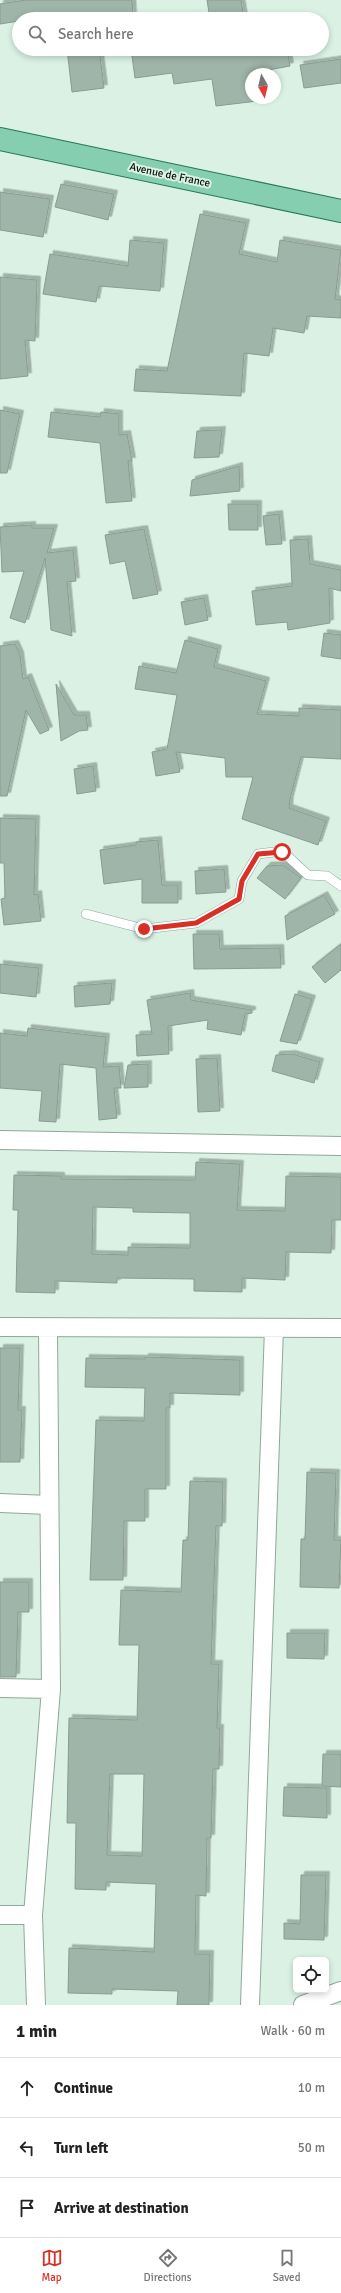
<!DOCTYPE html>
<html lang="en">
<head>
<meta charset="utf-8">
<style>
	body { margin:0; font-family:Signika,sans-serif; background:#f6f6f6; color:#222 }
	.controls { position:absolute; right:12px; bottom:12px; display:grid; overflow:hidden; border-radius:6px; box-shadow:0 2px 6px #0003 }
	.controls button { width:36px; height:36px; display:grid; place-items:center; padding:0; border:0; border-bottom:1px solid #e0e0e0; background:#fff; color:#222; font:20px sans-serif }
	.compass { position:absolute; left:245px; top:68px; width:36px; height:36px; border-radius:50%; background:#fff; box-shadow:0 2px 6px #0003; rotate:172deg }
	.stop { position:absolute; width:12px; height:12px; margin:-9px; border:3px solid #d93025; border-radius:50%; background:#fff }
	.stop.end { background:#d93025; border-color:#fff; box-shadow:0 1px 4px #0008 }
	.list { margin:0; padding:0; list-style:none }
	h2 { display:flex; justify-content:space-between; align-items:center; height:52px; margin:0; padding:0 16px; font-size:17px }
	h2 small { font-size:13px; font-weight:400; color:#767676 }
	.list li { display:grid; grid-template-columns:26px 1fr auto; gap:12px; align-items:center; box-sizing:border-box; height:60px; padding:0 16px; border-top:1px solid #e0e0e0 }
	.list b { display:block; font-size:15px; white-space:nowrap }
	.list em { font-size:13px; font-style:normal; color:#767676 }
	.icon { flex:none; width:22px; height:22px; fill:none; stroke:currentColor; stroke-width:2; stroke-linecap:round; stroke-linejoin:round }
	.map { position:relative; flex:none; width:341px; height:2005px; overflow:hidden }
	.search { position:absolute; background:#fff; box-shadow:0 2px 6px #0003; left:12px; right:12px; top:12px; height:44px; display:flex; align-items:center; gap:10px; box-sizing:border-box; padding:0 14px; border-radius:22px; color:#767676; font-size:15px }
	.sheet { height:232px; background:#fff }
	nav { display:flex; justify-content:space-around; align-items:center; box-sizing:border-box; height:56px; border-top:1px solid #e0e0e0; background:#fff; font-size:11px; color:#767676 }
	nav a { display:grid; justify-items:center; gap:2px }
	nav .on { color:#d93025 }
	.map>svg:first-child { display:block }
	.building { fill:#9fb5a9; stroke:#879d91; fill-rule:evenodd; filter:url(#shadow) }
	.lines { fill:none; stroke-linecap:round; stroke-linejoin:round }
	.service-casing { stroke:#91a79b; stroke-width:10 }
	.minor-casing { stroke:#91a79b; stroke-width:20 }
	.primary-casing { stroke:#267754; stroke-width:24 }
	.service { stroke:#fff; stroke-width:9 }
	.minor { stroke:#fff; stroke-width:18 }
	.primary { stroke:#86ceb0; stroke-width:22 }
	.route { stroke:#d93025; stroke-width:5 }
	.labels { text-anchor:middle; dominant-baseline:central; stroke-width:4; stroke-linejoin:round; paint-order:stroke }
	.street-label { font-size:11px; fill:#08100b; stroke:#daf1e4 }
</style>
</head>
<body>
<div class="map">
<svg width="341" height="2005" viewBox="0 0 341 2005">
	<defs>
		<filter id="shadow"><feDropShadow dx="3.5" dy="-3.5" stdDeviation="0" flood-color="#0004"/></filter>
	</defs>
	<rect width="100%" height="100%" fill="#daf1e4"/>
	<path class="building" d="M26,0H132L133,15L105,19H71L70,14L19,19V21L0,24V4Z
		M207,0H241L244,19H210Z
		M67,49H99L104,88L72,92Z
		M131,49H287L290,66L263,71V74H251V98H266V100L216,106L212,79L174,84L172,73L135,78Z
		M341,59V83L304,88L300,65Z
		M61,184L114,194L108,220L55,207Z
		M0,192L50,199L43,237L0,230Z
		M200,214L246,223L239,254L277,262L280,240L341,250L335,299L341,300V318L307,316L304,333L273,328L269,356L244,353L241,396L134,391L136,369L167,371Z
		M130,240L164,243L160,291L99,286L96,302L43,294L50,254L128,266Z
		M0,277L37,280L35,341L25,340L28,376L0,379Z
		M0,410L20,414L7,473H0Z
		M51,412L100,417L101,412L119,414V435L127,434L132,461H128L132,501L106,503L100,443L48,437Z
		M222,430L219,457L194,458L197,431Z
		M239,466L240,491L190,496L192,480Z
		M228,504H258V530H229Z
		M279,514L282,544L266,545L263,516Z
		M32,525V528H54L47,553L73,550L76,581L67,582L72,636L51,630L45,558L25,623L10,618L24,571L2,572L0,527Z
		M144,529L158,594L133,599L125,561L110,564L105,535Z
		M308,539L310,564L341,570V591L329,588L330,623L288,630L287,622L256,625L252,591L292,586L290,540Z
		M204,598L208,620L185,625L181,602Z
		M324,633L341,635V659L321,656Z
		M185,640L218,649L214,667L266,681L257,714L299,716V708L341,710V759L301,757L290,799L289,808L326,821L318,845L242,819L253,777H226L225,758L176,752L180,772L156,776L152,752L167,749L177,695L135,689L139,666L176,673Z
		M15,644L20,655L23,679L28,677L49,730L40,734L26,710L7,796H0V646Z
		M56,684L74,715H86L88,730L79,731L61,741Z
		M93,766L96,791L77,794L74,769Z
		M0,818L36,819L34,895L38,894L41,921L4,925L1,899L5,898L4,863H0Z
		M158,840L162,885H178V903H142V879L104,884L100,850L136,845V842Z
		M283,865L301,878L285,899L257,878L267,866Z
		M224,869L226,892L196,894L195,871Z
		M324,895L335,914L287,940L285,916Z
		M193,934H219L220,949L280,948L281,968L194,969Z
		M341,944V970L325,983L312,967Z
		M0,964L39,968L36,997L0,993Z
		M112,983L110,1004L75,1007L74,986Z
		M190,993L191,1000L252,1010V1013L245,1014L241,1035L207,1029L208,1020L168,1026L169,1054L137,1056L136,1035L152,1034L147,1000Z
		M295,994L312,999L297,1044L280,1041Z
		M28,1028L106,1037L103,1067L119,1066L121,1088H114L117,1118L99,1120L96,1068L60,1064L56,1122L39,1121L42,1091L0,1088V1033L27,1036Z
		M292,1054L320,1062L314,1083L272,1071L276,1055Z
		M217,1058L220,1111L198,1112L196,1059Z
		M148,1064V1087L124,1088L128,1065Z
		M196,1162L240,1164L237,1210L285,1211L286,1176L341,1177V1220H332L331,1253L286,1252L285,1280L242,1278V1292L194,1291V1279L117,1278V1283L55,1281V1293L16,1292L18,1210H13L14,1175L61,1176V1179L195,1180ZM93,1207L133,1208V1212L190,1213V1248L128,1247V1255L92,1254Z
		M0,1348H20L18,1410H22L20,1462H0Z
		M145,1357L240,1360V1395L170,1393V1408H166V1489H145V1521H124L123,1580H90L96,1420L144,1421L145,1388L85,1387L86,1358L145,1359Z
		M307,1472L336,1473L334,1540H341L339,1588L300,1587L301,1539H305Z
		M190,1481L223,1482L222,1526H216L211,1664H219L217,1728H220L219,1769H213L211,1838H207L206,1896L196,1895L195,1954H210L209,2005H177L178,1991L112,1989V1994L68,1993L69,1948L154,1952L156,1884L106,1882V1890L75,1889L76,1823H67L69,1718L137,1720L139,1645H119L121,1590L181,1592L183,1540H188ZM110,1774H144L142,1856L107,1855Z
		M0,1582H29V1612H18L16,1677H0Z
		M287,1633H325L324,1659L287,1658Z
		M323,1754H341V1787L322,1786Z
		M284,1787L327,1788V1818L283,1816Z
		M301,1875H326L324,1940L284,1939V1923L300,1924Z"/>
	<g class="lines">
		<g class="service-casing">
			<path id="service" d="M86,914L144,929L196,923L239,899L242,881L258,854L282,851L308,875L327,876L341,886"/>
		</g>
		<g class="minor-casing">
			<path id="minor" d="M0,1140L341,1146
				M0,1327L341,1328
				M0,1503L49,1505
				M0,1688L51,1689
				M0,1915H33
				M36,2005L33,1915L51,1689L48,1329
				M250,2005L274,1328
				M303,2005L341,1991"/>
		</g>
		<g class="primary-casing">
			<path id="primary" d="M0,139L341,211"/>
		</g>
		<use href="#service" class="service"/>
		<use href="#minor" class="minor"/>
		<use href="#primary" class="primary"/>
	</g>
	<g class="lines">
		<path class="route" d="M144,929L196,923L239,899L242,881L258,854L282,852"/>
	</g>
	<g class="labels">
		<g class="street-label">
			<text transform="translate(170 175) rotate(12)">Avenue de France</text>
		</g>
	</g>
</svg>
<div class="controls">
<button><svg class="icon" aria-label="locate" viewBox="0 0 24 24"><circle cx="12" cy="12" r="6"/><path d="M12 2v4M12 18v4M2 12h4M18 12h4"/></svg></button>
</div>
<svg class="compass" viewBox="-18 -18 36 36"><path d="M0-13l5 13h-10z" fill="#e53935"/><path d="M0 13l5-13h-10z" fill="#767676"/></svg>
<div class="stop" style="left:282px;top:852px"></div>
<div class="stop end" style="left:144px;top:929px"></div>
<div class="search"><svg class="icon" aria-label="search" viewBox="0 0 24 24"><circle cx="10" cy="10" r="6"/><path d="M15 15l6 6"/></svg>Search here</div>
</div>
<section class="sheet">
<h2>1 min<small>Walk · 60 m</small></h2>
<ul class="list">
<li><svg class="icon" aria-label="ahead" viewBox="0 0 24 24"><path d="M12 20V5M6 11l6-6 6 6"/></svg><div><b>Continue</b></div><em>10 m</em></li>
<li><svg class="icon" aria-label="left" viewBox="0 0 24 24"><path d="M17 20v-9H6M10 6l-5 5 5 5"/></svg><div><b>Turn left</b></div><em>50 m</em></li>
<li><svg class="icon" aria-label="arrive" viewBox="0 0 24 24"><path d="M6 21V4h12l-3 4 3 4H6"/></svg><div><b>Arrive at destination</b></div></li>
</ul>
</section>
<nav>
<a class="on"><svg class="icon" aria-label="map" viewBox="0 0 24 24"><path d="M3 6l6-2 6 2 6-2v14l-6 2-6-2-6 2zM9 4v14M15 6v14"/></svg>Map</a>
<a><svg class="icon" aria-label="directions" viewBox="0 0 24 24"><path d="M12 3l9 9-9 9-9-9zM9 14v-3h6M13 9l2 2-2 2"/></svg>Directions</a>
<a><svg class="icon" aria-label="saved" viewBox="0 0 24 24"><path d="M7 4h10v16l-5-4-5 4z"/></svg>Saved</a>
</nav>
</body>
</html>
